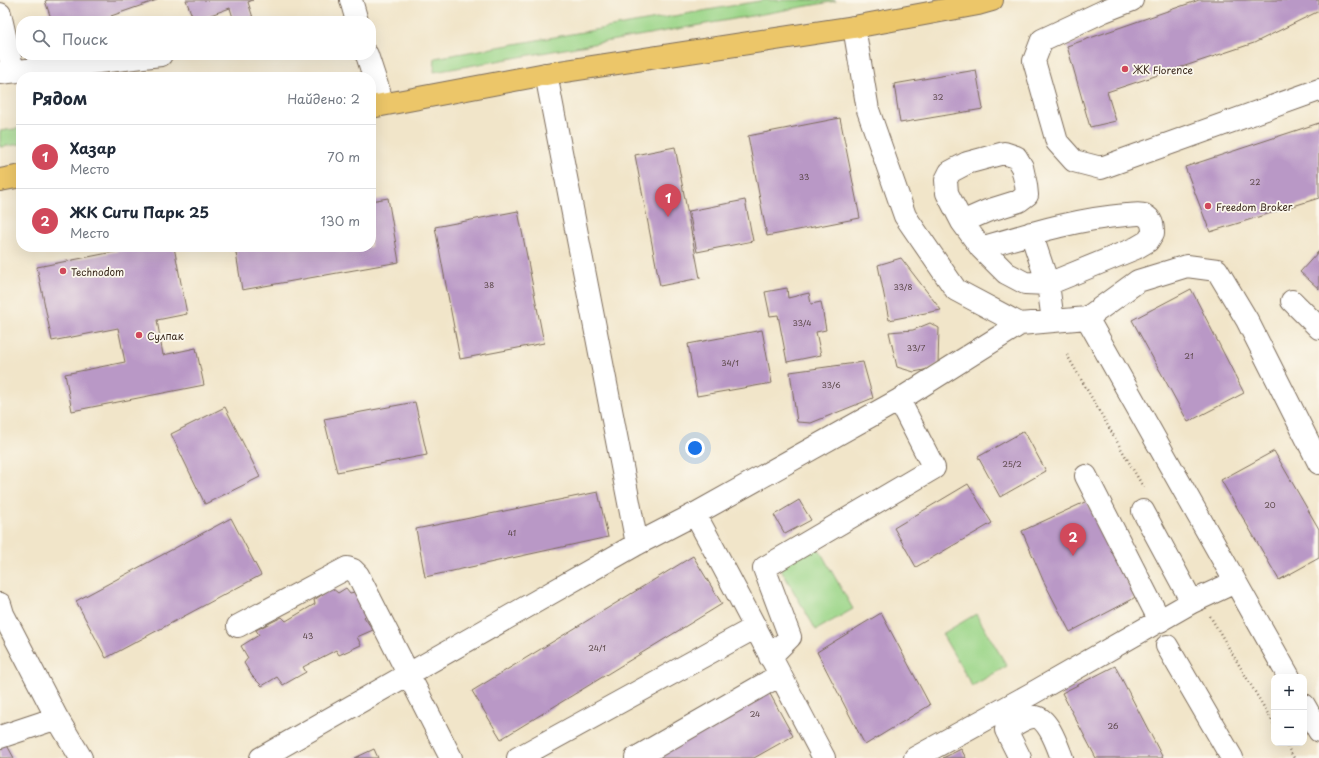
<!DOCTYPE html>
<html lang="ru">
<head>
<meta charset="utf-8">
<style>
	body { margin:0; font-family:"Playpen Sans",sans-serif; background:#f2f2f3; color:#1f2937 }
	.controls { position:absolute; right:12px; bottom:12px; display:grid; overflow:hidden; border-radius:8px; box-shadow:0 4px 16px #0002 }
	.controls button { width:36px; height:36px; display:grid; place-items:center; padding:0; border:0; border-bottom:1px solid #e0e1e3; background:#fff; color:#1f2937; font:20px sans-serif }
	.you { position:absolute; left:695px; top:448px; width:14px; height:14px; margin:-10px; border:3px solid #fff; border-radius:50%; background:#1a73e8; box-shadow:0 0 0 6px #1a73e833 }
	.badge { display:grid; place-items:center; width:26px; height:26px; border-radius:50%; background:#d1495b; color:#fff; font-size:13px; font-weight:700 }
	.pin { position:absolute; translate:-50% -33px; filter:drop-shadow(0 1px 2px #0008) }
	.pin::after { content:''; position:absolute; top:21px; width:14px; height:12px; background:inherit; clip-path:polygon(0 0,100% 0,50% 100%) }
	.list { margin:0; padding:0; list-style:none }
	h2 { display:flex; justify-content:space-between; align-items:center; height:52px; margin:0; padding:0 16px; font-size:17px }
	h2 small { font-size:13px; font-weight:400; color:#747a83 }
	.list li { display:grid; grid-template-columns:26px 1fr auto; gap:12px; align-items:center; box-sizing:border-box; height:64px; padding:0 16px; border-top:1px solid #e0e1e3 }
	.list b { display:block; font-size:15px; white-space:nowrap }
	.list p { margin:0; font-size:13px; white-space:nowrap; color:#747a83 }
	.list em { font-size:13px; font-style:normal; color:#747a83 }
	.icon { flex:none; width:22px; height:22px; fill:none; stroke:currentColor; stroke-width:2; stroke-linecap:round; stroke-linejoin:round }
	.map { position:relative; flex:none; width:1319px; height:758px; overflow:hidden }
	.search { position:absolute; background:#fff; box-shadow:0 4px 16px #0002; left:16px; top:16px; width:360px; height:44px; display:flex; align-items:center; gap:10px; box-sizing:border-box; padding:0 14px; border-radius:16px; color:#747a83; font-size:15px }
	.panel { position:absolute; background:#fff; box-shadow:0 4px 16px #0002; left:16px; top:72px; width:360px; height:180px; border-radius:16px }
	.map>svg:first-child { display:block }
	.green { fill:#9cd689; stroke:#6c8054 }
	.building { fill:#b998c6 }
	.lines { fill:none; stroke-linecap:round; stroke-linejoin:round }
	.minor-casing { stroke:#7b6b5a; stroke-width:24 }
	.major-casing { stroke:#7b6b5a; stroke-width:24 }
	.path { stroke:#7b6b5a; stroke-width:2.5; stroke-dasharray:1 3; stroke-linecap:butt }
	.minor { stroke:#fff; stroke-width:22 }
	.major { stroke:#ecc669; stroke-width:22 }
	.poi-dot { fill:#d1495b; stroke:#fbf7ec; stroke-width:1.5 }
	.labels { text-anchor:middle; dominant-baseline:central; stroke-width:3.5; stroke-linejoin:round; paint-order:stroke }
	.number-label { font-size:8px; fill:#5a4648 }
	.poi-label { font-size:10px; fill:#3b2a1e; stroke:#fbf7ec; text-anchor:start }
</style>
</head>
<body>
<div class="map">
<svg width="1319" height="758" viewBox="0 0 1319 758">
	<rect width="100%" height="100%" fill="#fbf7ec"/>
	<filter id="ink" filterUnits="userSpaceOnUse"><feTurbulence type="fractalNoise" baseFrequency=".025" numOctaves="2"/><feDisplacementMap in="SourceGraphic" scale="8" xChannelSelector="R" yChannelSelector="G"/><feConvolveMatrix kernelMatrix="1 2 1 2 8 2 1 2 1" color-interpolation-filters="sRGB"/></filter>
	<filter id="wash" filterUnits="userSpaceOnUse"><feTurbulence type="fractalNoise" baseFrequency=".012" numOctaves="4" result="noise"/><feDisplacementMap in="SourceGraphic" scale="16" xChannelSelector="R" yChannelSelector="G"/><feGaussianBlur stdDeviation="0.9" result="paint"/><feColorMatrix in="noise" values="0 0 0 0 0 0 0 0 0 0 0 0 0 0 0 0 0 1.4 0 .05"/><feComposite in="paint" operator="in"/></filter>
	<g filter="url(#wash)">
		<rect width="100%" height="100%" fill="#f1e5c9"/>
		<path class="green" d="M765,0H835L836,1L434,72L435,58Z
			M21,128V144L0,147V131Z
			M816,544L853,609L816,630L779,566Z
			M976,614L1007,666L972,686L942,634Z"/>
		<g id="blocks">
			<path class="building" d="M48,0H157L111,16L113,21H52L45,1Z
				M186,0H253L248,2L254,21H234L230,8L194,21Z
				M1199,0H1319V11L1254,43L1107,92L1116,121L1090,127L1067,46Z
				M976,70L983,109L900,123L894,84Z
				M840,118L860,218L767,236L748,136Z
				M1319,123V198L1210,232L1185,167Z
				M675,147L700,278L660,286L635,155Z
				M388,198L399,262L242,290L235,247H371V201Z
				M745,200L753,241L697,252L689,211Z
				M518,211L544,343L460,359L435,227Z
				M139,247H174L187,314L157,320L163,355L196,348L204,385L72,411L65,374L125,362L118,328L52,341L37,267Z
				M1319,251V289L1300,272Z
				M901,258L941,310L889,320L878,265Z
				M787,288L788,298L809,293L811,304L821,302L826,330L816,332L821,355L787,362L778,315L770,316L765,292Z
				M1191,289L1244,393L1188,422L1132,320Z
				M930,323L939,328L938,364L929,369L914,372L897,367L889,332L913,330Z
				M762,330L772,383L697,396L688,344Z
				M863,362L873,398L811,423L797,422L790,372Z
				M415,402L427,455L337,472L324,419Z
				M225,407L260,477L205,504L171,434Z
				M1024,431L1046,471L1000,497L978,457Z
				M1274,451L1319,529V558L1279,580L1221,480Z
				M968,484L992,523L916,567L894,528Z
				M598,492L608,537L425,577L416,529Z
				M799,500L811,520L785,534L774,515Z
				M1087,501L1135,597L1131,600L1070,632L1043,580L1022,531Z
				M231,518L261,575L106,658L76,601Z
				M693,556L722,604L501,739L472,691Z
				M332,588L338,593L346,588L350,593L359,591L368,613L364,617L373,630L357,637L361,645L339,655L336,650L303,667L306,672L283,685L277,677L262,686L252,676L244,663L248,658L241,646L259,635L256,630L282,617L286,621L315,604L314,600Z
				M881,613L930,705L865,745L817,652Z
				M1115,666L1163,758H1096L1062,693Z
				M769,692L793,736L754,758H651Z
				M3,738L14,758H0V739Z
				M374,749L378,758H355Z
				M961,749L966,758H943Z"/>
		</g>
	</g>
	<g filter="url(#ink)">
		<use href="#blocks" fill-opacity="0" stroke="#7b6b5a" stroke-width="1"/>
		<g class="lines">
			<g class="minor-casing">
				<path id="minor" d="M351,0L357,21
					M1132,0L1104,11L1042,40L1034,61L1057,142L1074,161L1101,168L1319,90
					M0,14L13,71
					M854,27L868,110L905,216L956,290L1020,324L1087,318L1289,677
					M367,55L383,104
					M0,73L161,55
					M546,74L637,544
					M962,222L987,211L1019,201L1027,195L1026,185L1022,167L1016,157L1004,153L967,163L950,172L946,180L947,193L962,222L981,248L1006,273L1025,283L1048,284L1136,248L1148,241L1153,233C1153,225 1152,219 1144,215C1139,213 1131,215 1126,215C1076,219 1029,234 981,248
					M1031,233L1048,284L1053,321
					M1292,301L1319,328
					M1087,318L1138,281L1187,266L1217,270L1247,320L1319,463
					M1086,476L1160,621
					M1143,511L1192,602
					M695,514C739,595 781,677 824,758
					M0,604L3,614L57,718L81,758
					M238,626L347,568L353,570L358,575L451,758
					M1167,646L1232,758
					M770,657L790,637L764,568L934,468L899,400
					M1304,705L1319,731
					M0,737L57,718
					M261,758L637,544L695,514L899,400L1020,324
					M518,758L756,627
					M636,758L780,675
					M915,758L1031,694L1192,602L1235,582
					M1020,758L1006,730C1014,726 1025,716 1035,717C1048,717 1058,748 1062,758"/>
			</g>
			<g class="major-casing">
				<path id="major" d="M371,107L546,74L854,27L978,4L992,0
					M0,180L21,176"/>
			</g>
			<path class="path" d="M1067,355L1145,490
				M1210,616L1274,724
				M1285,743L1294,758"/>
			<use href="#minor" class="minor"/>
			<use href="#major" class="major"/>
		</g>
	</g>
	<g class="poi-dot">
		<circle cx="1125" cy="69" r="4"/>
		<circle cx="1208" cy="206" r="4"/>
		<circle cx="63" cy="271" r="4"/>
		<circle cx="139" cy="335" r="4"/>
	</g>
	<g class="labels">
		<g class="number-label">
			<text x="938" y="97">32</text>
			<text x="804" y="177">33</text>
			<text x="1255" y="182">22</text>
			<text x="489" y="285">38</text>
			<text x="903" y="287">33/8</text>
			<text x="802" y="323">33/4</text>
			<text x="916" y="348">33/7</text>
			<text x="1189" y="356">21</text>
			<text x="730" y="363">34/1</text>
			<text x="831" y="385">33/6</text>
			<text x="1012" y="464">25/2</text>
			<text x="1270" y="505">20</text>
			<text x="512" y="533">41</text>
			<text x="308" y="636">43</text>
			<text x="597" y="648">24/1</text>
			<text x="755" y="714">24</text>
			<text x="1113" y="726">26</text>
		</g>
		<g class="poi-label">
			<text x="1133" y="69">ЖК Florence</text>
			<text x="1216" y="206">Freedom Broker</text>
			<text x="71" y="271">Technodom</text>
			<text x="147" y="335">Сулпак</text>
		</g>
	</g>
</svg>
<div class="controls">
<button>+</button>
<button>−</button>
</div>
<div class="you"></div>
<div class="pin badge" style="left:668px;top:217px">1</div>
<div class="pin badge" style="left:1073px;top:556px">2</div>
<div class="search"><svg class="icon" aria-label="search" viewBox="0 0 24 24"><circle cx="10" cy="10" r="6"/><path d="M15 15l6 6"/></svg>Поиск</div>
<section class="panel">
<h2>Рядом<small>Найдено: 2</small></h2>
<ul class="list">
<li><span class="badge">1</span><div><b>Хазар</b><p>Место</p></div><em>70 m</em></li>
<li><span class="badge">2</span><div><b>ЖК Сити Парк 25</b><p>Место</p></div><em>130 m</em></li>
</ul>
</section>
</div>
</body>
</html>
